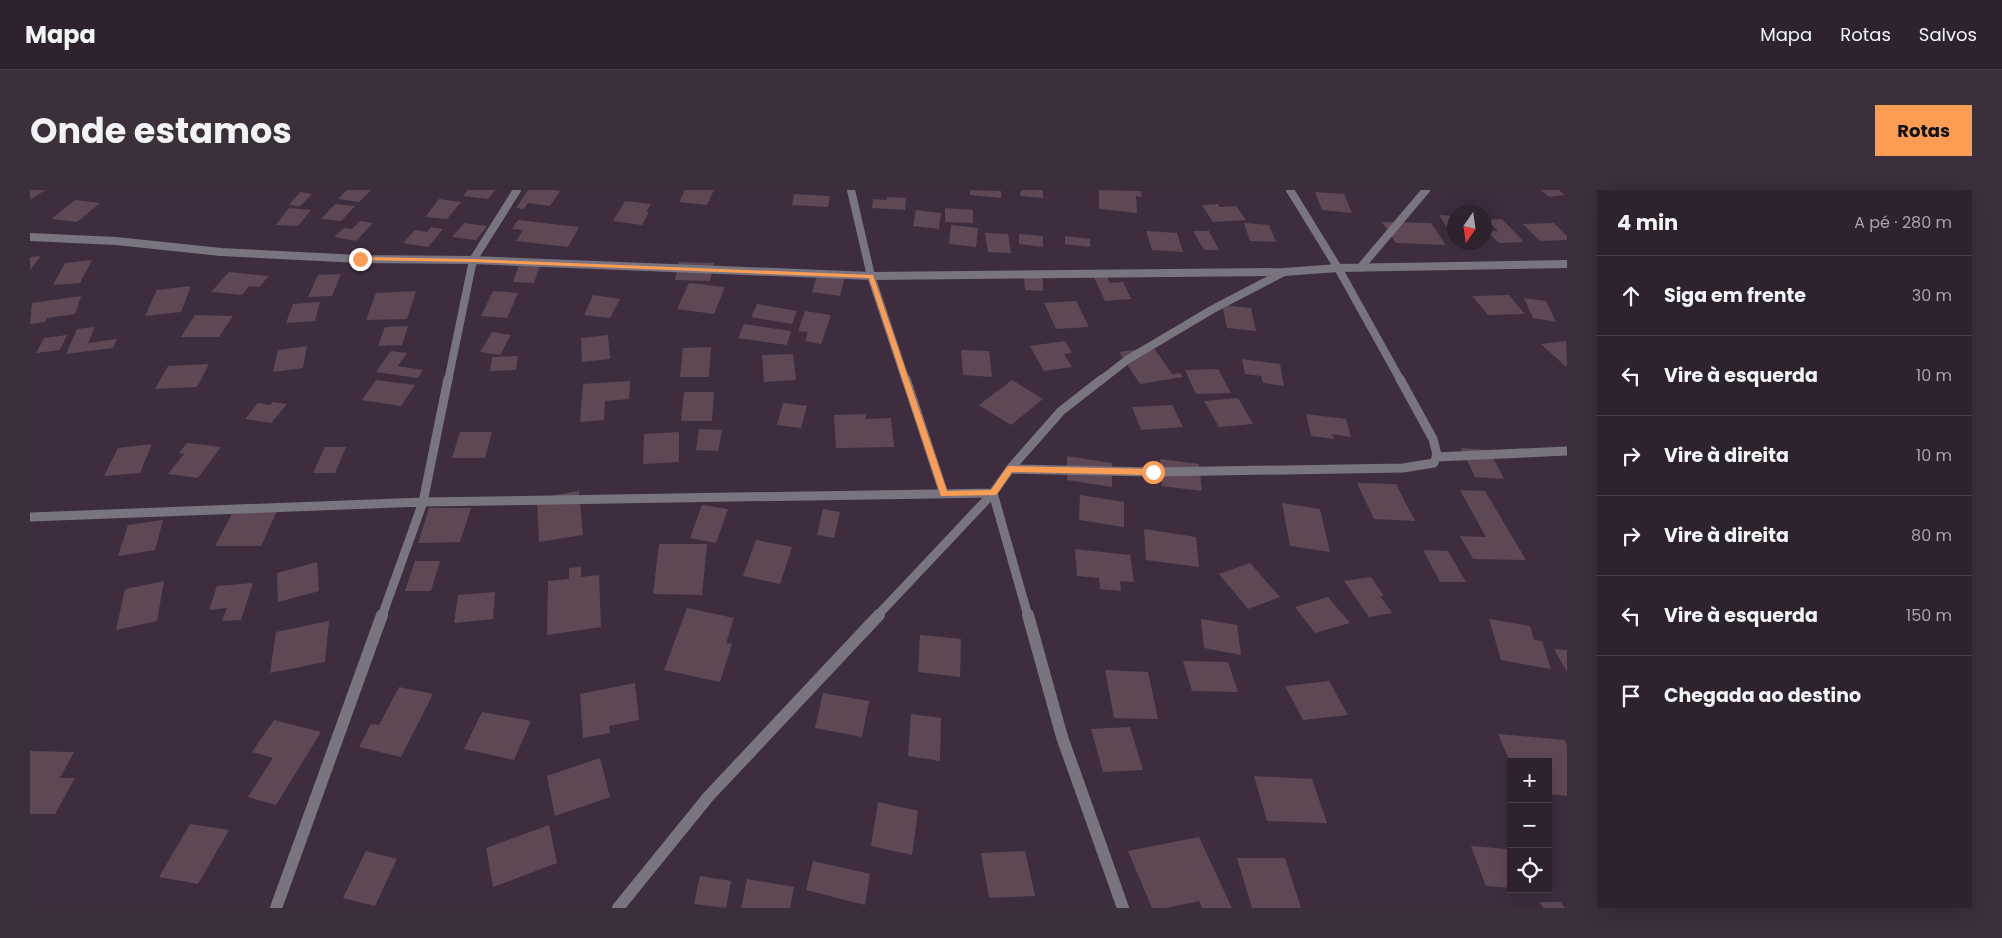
<!DOCTYPE html>
<html lang="pt">
<head>
<meta charset="utf-8">
<style>
	body { margin:0; font-family:Poppins,sans-serif; background:#3a2f3b; color:#f1f3f6 }
	.controls { position:absolute; right:15px; bottom:15px; display:grid; overflow:hidden; border-radius:0px; box-shadow:0 5px 20px #0002 }
	.controls button { width:45px; height:45px; display:grid; place-items:center; padding:0; border:0; border-bottom:1px solid #493f4b; background:#2e222f; color:#f1f3f6; font:25px sans-serif }
	.compass { position:absolute; left:1417px; top:15px; width:45px; height:45px; border-radius:50%; background:#2e222f; box-shadow:0 5px 20px #0002; rotate:193deg }
	.stop { position:absolute; width:15px; height:15px; margin:-11px; border:4px solid #fd9d54; border-radius:50%; background:#fff }
	.stop.end { background:#fd9d54; border-color:#fff; box-shadow:0 1px 5px #0008 }
	.list { margin:0; padding:0; list-style:none }
	h2 { display:flex; justify-content:space-between; align-items:center; height:65px; margin:0; padding:0 20px; font-size:21px }
	h2 small { font-size:16px; font-weight:400; color:#a7a4aa }
	.list li { display:grid; grid-template-columns:32px 1fr auto; gap:15px; align-items:center; box-sizing:border-box; height:80px; padding:0 20px; border-top:1px solid #493f4b }
	.list b { display:block; font-size:19px; white-space:nowrap }
	.list em { font-size:16px; font-style:normal; color:#a7a4aa }
	.icon { flex:none; width:28px; height:28px; fill:none; stroke:currentColor; stroke-width:2; stroke-linecap:round; stroke-linejoin:round }
	.map { position:relative; flex:none; width:1537px; height:718px; overflow:hidden; border-radius:0px }
	header { display:flex; align-items:center; gap:30px; box-sizing:border-box; height:70px; padding:0 25px; background:#2e222f; border-bottom:1px solid #493f4b }
	header strong { font-size:24px }
	nav { display:flex; gap:28px; margin-inline-start:auto; font-size:18px }
	.intro { display:flex; align-items:center; justify-content:space-between; box-sizing:border-box; height:120px; padding:0 30px }
	h1 { margin:0; font-size:35px }
	.button { padding:12px 22px; border-radius:0px; background:#fd9d54; color:#111; font-size:18px; font-weight:700 }
	main { display:flex; gap:30px; padding:0 30px }
	aside { flex:1; background:#2e222f; border-radius:0px; box-shadow:0 5px 20px #0002 }
	.map>svg:first-child { display:block }
	.building { fill:#5f4856 }
	.lines { fill:none; stroke-linecap:round; stroke-linejoin:round }
	.minor-far2 { stroke:#797580; stroke-width:8 }
	.minor-far1 { stroke:#797580; stroke-width:9 }
	.minor { stroke:#797580; stroke-width:12 }
	.route { fill:#fd9d54 }
</style>
</head>
<body>
<header>
<strong>Mapa</strong>
<nav><a>Mapa</a><a>Rotas</a><a>Salvos</a></nav>
</header>
<div class="intro"><h1>Onde estamos</h1><a class="button">Rotas</a></div>
<main>
<div class="map">
<svg width="1537" height="718" viewBox="0 0 1537 718">
	<rect width="100%" height="100%" fill="#3d2d3f"/>
	<path class="building" d="M0,0H15L0,10Z
		M317,0H341L329,12L308,9Z
		M438,0H465L458,9L433,6Z
		M498,0H523L530,1L520,16L498,13L494,19L486,18Z
		M655,0H684L677,15L649,12Z
		M940,0L971,1V8L940,5Z
		M991,0H1013V8L990,6Z
		M1069,0L1111,1L1112,7L1106,6L1107,23L1069,19Z
		M1510,0H1529L1535,5L1519,7Z
		M270,2L282,4L270,16L259,15Z
		M1285,2L1314,4L1322,23L1292,20Z
		M764,4L800,6L798,17L762,15Z
		M857,7L876,8L875,20L842,18L843,9L857,10Z
		M409,9L431,12L417,29L395,27Z
		M45,10L70,13L47,32L21,29Z
		M595,11L621,14L616,22H619L612,35L583,31Z
		M305,14L325,16L311,31L291,29Z
		M1188,14L1190,17L1206,16L1216,30L1183,32L1172,15Z
		M259,18L281,20L268,36L246,35Z
		M915,18L943,20V33L915,32Z
		M886,20L911,23L909,39L883,36Z
		M1409,25L1424,26V42H1420Z
		M1472,29L1494,52L1469,53L1458,42L1468,41L1457,30Z
		M488,30L549,37L538,57L486,51L493,40L482,39Z
		M330,31L343,33L326,51L304,47L314,38L322,39Z
		M1352,32L1401,33L1416,55L1366,53Z
		M434,33L457,36L446,50L422,47Z
		M1214,33L1239,35L1246,52L1220,51Z
		M1524,33L1537,46V50L1510,51L1493,34Z
		M921,35L948,38L946,57L919,54Z
		M401,37L413,39L398,57L373,53L385,40L397,42Z
		M1116,41L1147,43L1153,62L1122,60Z
		M1163,41H1179L1189,60H1174Z
		M955,43L978,44L981,63L958,62Z
		M989,44L1013,46V57L989,54Z
		M1035,46L1060,49V57L1035,54Z
		M11,66L0,80V67Z
		M62,70L50,93L23,95L35,73Z
		M490,72L511,73L504,93L483,92Z
		M649,72L684,73L680,91L645,90Z
		M199,82L239,86L229,97L219,96L212,105L181,102Z
		M788,83L815,86L810,106L782,102Z
		M311,84L302,106L278,107L288,85Z
		M1063,85H1076L1080,93L1093,92L1101,109L1075,111Z
		M994,87L1013,88V101L995,100Z
		M659,93L695,97L684,124L647,119Z
		M161,96L151,122L115,126L127,100Z
		M386,101L377,129L336,130L346,103Z
		M463,101L488,103L477,128L451,126Z
		M563,105L590,109L580,128L554,125Z
		M1479,105L1495,124L1458,125L1442,106Z
		M51,106L45,124L17,128L15,132L0,134L2,113Z
		M1494,108L1516,111L1526,132L1503,128Z
		M1046,111L1059,137L1026,139L1014,113Z
		M290,112L285,131L256,133L263,114Z
		M727,114L767,121L762,134L721,127Z
		M1192,115L1221,118L1226,141L1197,138Z
		M775,121L801,125L791,154L775,151L778,142L768,141Z
		M165,125L203,126L189,147H151Z
		M714,134L761,141L757,155L708,148Z
		M378,136L372,155L348,156L355,137Z
		M65,137L58,153L87,149L83,158L36,164L47,139Z
		M462,142L481,145L470,165L450,162Z
		M37,145L30,160L6,163L14,148Z
		M578,145L580,169L552,172L551,148Z
		M1035,151L1042,163L1034,164L1042,177L1014,181L1000,156Z
		M1536,151L1537,175L1535,176L1511,154Z
		M277,156L273,178L243,182L248,160Z
		M681,157L679,187H650L653,158Z
		M1123,157L1142,184L1150,183L1153,187L1110,194L1089,162Z
		M931,160L959,161L962,187L933,185Z
		M361,161L377,163L368,176L393,180L388,188L346,182Z
		M763,164L766,190L734,192L732,165Z
		M488,166L486,180L460,181L462,167Z
		M1212,169L1250,174L1254,196L1233,193L1231,186L1215,184Z
		M179,174L167,197L125,199L138,176Z
		M1188,179L1201,203L1166,204L1155,180Z
		M346,190L385,195L371,216L332,210Z
		M982,190L1013,209L981,235L949,215Z
		M600,191L599,209L575,211L574,230L550,232L553,194Z
		M654,202H684L682,231H651Z
		M1208,208L1223,234L1189,237L1174,211Z
		M243,212L257,214L241,233L215,229L228,213L240,215Z
		M753,213L777,216L771,238L747,235Z
		M1142,215L1153,237L1111,240L1102,217Z
		M836,224V229L861,228L864,257L806,258L804,225Z
		M1276,224L1316,229L1321,247L1302,244L1304,249L1281,246Z
		M669,239L692,240L688,261L666,260Z
		M430,242H462L455,268H422Z
		M649,242V272L613,274L614,244Z
		M157,253L191,257L168,288L138,284L154,264L149,263Z
		M122,254L110,283L74,286L88,258Z
		M295,257H316L305,283H283Z
		M1431,258L1459,260L1474,289L1445,287Z
		M1037,266L1082,273V297L1037,290Z
		M1130,269L1169,274L1172,301L1132,296Z
		M1327,293L1366,294L1385,331L1344,329Z
		M1430,300L1455,301L1496,370L1443,369L1430,346L1456,347Z
		M549,301L553,345L509,352L507,308Z
		M1050,305L1094,312V337L1049,330Z
		M1252,313L1290,319L1300,362L1260,356Z
		M672,315L698,319L686,353L660,348Z
		M399,318H441L430,352L388,353Z
		M248,319L231,356H185L204,320Z
		M793,319L810,322L804,348L787,345Z
		M133,330L125,360L88,366L98,335Z
		M1114,339L1166,347L1169,377L1116,370Z
		M726,350L762,357L750,394L713,386Z
		M629,354H677L672,405L623,404Z
		M1045,359L1100,365L1104,392L1090,391L1091,401L1070,399L1069,388L1047,386Z
		M1393,360L1418,361L1436,392H1410Z
		M385,371H410L401,401H375Z
		M287,372L289,401L248,412L247,383Z
		M1220,373L1250,407L1218,419L1189,384Z
		M551,377V387L569,385L571,437L517,445L518,391L539,389V378Z
		M1341,387L1354,406H1350L1362,423L1339,427L1314,391Z
		M134,391L127,431L86,440L95,399Z
		M223,393L211,430L192,431L197,418L179,420L187,396Z
		M465,402L463,429L424,433L428,405Z
		M1298,407L1320,433L1285,443L1265,417Z
		M657,418L704,428L696,453L702,454L690,492L634,480Z
		M1171,429L1207,435L1211,465L1174,458Z
		M1459,429L1500,436L1504,450L1512,451L1521,479L1471,470Z
		M299,431L295,472L240,483L246,442Z
		M890,445L931,449L930,487L888,482Z
		M1524,459L1537,460V482Z
		M1153,471L1198,472L1208,502L1162,501Z
		M1075,480L1118,482L1128,529L1084,528Z
		M1299,491L1318,525L1273,530L1255,496Z
		M605,493L609,530L579,536L580,543L553,548L550,504Z
		M369,497L403,504L371,567L329,557L341,534L349,535Z
		M793,503L839,511L832,547L785,538Z
		M452,522L501,531L484,570L434,559Z
		M881,524L911,528L910,571L878,566Z
		M244,530L291,542L246,615L218,607L243,568L222,562Z
		M1100,537L1113,580L1073,582L1061,539Z
		M1468,544L1535,550L1537,556V606L1518,604V572H1480Z
		M0,561L44,562L30,588H45L25,624H0Z
		M570,568L580,607L525,626L517,586Z
		M1224,586L1282,589L1297,633L1237,631Z
		M848,612L888,621L882,665L841,656Z
		M160,634L199,640L168,694L129,687Z
		M519,635L527,673L463,697L456,658Z
		M1169,647L1202,718H1172L1169,711L1136,718H1122L1098,661Z
		M1441,656L1478,659L1481,666V698L1456,696Z
		M336,661L367,669L345,716L313,708Z
		M995,661L1005,706L959,708L951,663Z
		M1207,668H1255L1271,718H1222Z
		M783,671L840,684L835,715L776,700Z
		M670,686L701,691L696,718L664,714Z
		M717,689L764,697L760,718H711Z
		M1510,712H1531L1535,718H1513Z"/>
	<g class="lines">
		<path class="minor-far2" d="M821,0L841,86L876,191
			M1260,0L1308,78L1371,191
			M0,47L86,51L191,62L330,69L443,70L841,86L1254,82
			M1330,78L1396,0
			M418,191L443,70L487,0
			M1070,191L1097,170L1183,119L1254,82L1308,78L1537,74"/>
		<path class="minor-far1" d="M876,189L914,304
			M1406,267L1537,261
			M980,279L1123,282L1373,278L1404,273L1407,265L1403,249L1370,189
			M0,327L393,312L963,303L998,426
			M352,426L393,312L418,189
			M847,426L963,303L980,279L1031,221L1072,189"/>
		<path class="minor" d="M998,425L1032,547L1093,718
			M246,718L352,425
			M588,718L678,607L849,425"/>
	</g>
	<path class="route" d="M330,67L443,69L843,85L917,301L961,300L977,277L980,276L1123,279L1127,282L1123,285L982,282L966,305L911,306L839,88L443,72L328,70Z"/>
</svg>
<div class="controls">
<button>+</button>
<button>−</button>
<button><svg class="icon" aria-label="locate" viewBox="0 0 24 24"><circle cx="12" cy="12" r="6"/><path d="M12 2v4M12 18v4M2 12h4M18 12h4"/></svg></button>
</div>
<svg class="compass" viewBox="-18 -18 36 36"><path d="M0-13l5 13h-10z" fill="#e53935"/><path d="M0 13l5-13h-10z" fill="#a7a4aa"/></svg>
<div class="stop" style="left:1123px;top:282px"></div>
<div class="stop end" style="left:330px;top:69px"></div>
</div>
<aside>
<h2>4 min<small>A pé · 280 m</small></h2>
<ul class="list">
<li><svg class="icon" aria-label="ahead" viewBox="0 0 24 24"><path d="M12 20V5M6 11l6-6 6 6"/></svg><div><b>Siga em frente</b></div><em>30 m</em></li>
<li><svg class="icon" aria-label="left" viewBox="0 0 24 24"><path d="M17 20v-9H6M10 6l-5 5 5 5"/></svg><div><b>Vire à esquerda</b></div><em>10 m</em></li>
<li><svg class="icon" aria-label="right" viewBox="0 0 24 24"><path d="M7 20v-9h11M14 6l5 5-5 5"/></svg><div><b>Vire à direita</b></div><em>10 m</em></li>
<li><svg class="icon" aria-label="right" viewBox="0 0 24 24"><path d="M7 20v-9h11M14 6l5 5-5 5"/></svg><div><b>Vire à direita</b></div><em>80 m</em></li>
<li><svg class="icon" aria-label="left" viewBox="0 0 24 24"><path d="M17 20v-9H6M10 6l-5 5 5 5"/></svg><div><b>Vire à esquerda</b></div><em>150 m</em></li>
<li><svg class="icon" aria-label="arrive" viewBox="0 0 24 24"><path d="M6 21V4h12l-3 4 3 4H6"/></svg><div><b>Chegada ao destino</b></div></li>
</ul>
</aside>
</main>
</body>
</html>
